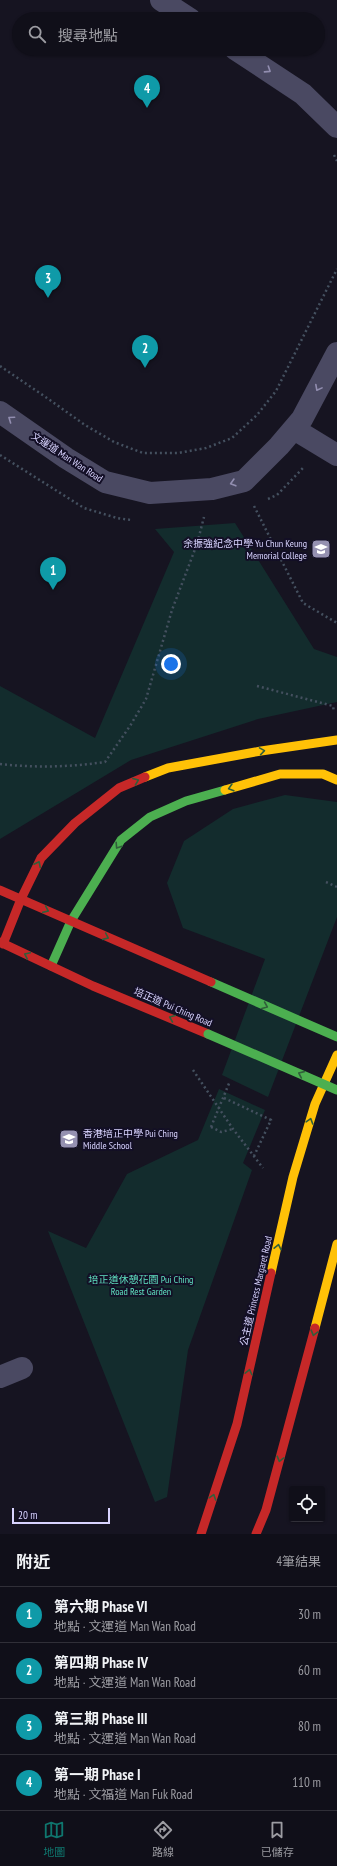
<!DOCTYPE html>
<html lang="zh-TW">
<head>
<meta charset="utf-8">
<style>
	body { margin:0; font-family:"PT Sans Narrow","Noto Sans TC",sans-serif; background:#191822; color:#f1f3f6 }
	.controls { position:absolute; right:12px; bottom:12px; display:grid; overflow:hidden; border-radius:4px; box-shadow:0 1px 3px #0004 }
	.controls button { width:36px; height:36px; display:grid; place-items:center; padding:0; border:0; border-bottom:1px solid #302f38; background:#100f19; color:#f1f3f6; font:20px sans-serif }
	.scale { position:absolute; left:12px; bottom:10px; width:98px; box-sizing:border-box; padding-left:4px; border:2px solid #d9d4ff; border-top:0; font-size:11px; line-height:14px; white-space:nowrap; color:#d9d4ff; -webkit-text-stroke:3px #130f26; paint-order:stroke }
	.you { position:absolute; left:171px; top:664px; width:14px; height:14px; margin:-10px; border:3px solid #fff; border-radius:50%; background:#1a73e8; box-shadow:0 0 0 6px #1a73e833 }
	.badge { display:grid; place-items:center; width:26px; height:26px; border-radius:50%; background:#0f766e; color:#fff; font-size:13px; font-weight:700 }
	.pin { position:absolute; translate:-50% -33px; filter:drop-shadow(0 1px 2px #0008) }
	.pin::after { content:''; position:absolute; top:21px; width:14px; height:12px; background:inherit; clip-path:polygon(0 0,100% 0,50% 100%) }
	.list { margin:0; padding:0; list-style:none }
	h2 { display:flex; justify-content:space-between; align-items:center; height:52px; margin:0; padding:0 16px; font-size:17px }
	h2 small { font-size:13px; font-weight:400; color:#9c9ca2 }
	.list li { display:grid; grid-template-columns:26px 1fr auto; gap:12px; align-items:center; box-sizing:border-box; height:56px; padding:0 16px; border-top:1px solid #302f38 }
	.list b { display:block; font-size:15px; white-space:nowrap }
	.list p { margin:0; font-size:13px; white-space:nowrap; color:#9c9ca2 }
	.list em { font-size:13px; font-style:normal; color:#9c9ca2 }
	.icon { flex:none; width:22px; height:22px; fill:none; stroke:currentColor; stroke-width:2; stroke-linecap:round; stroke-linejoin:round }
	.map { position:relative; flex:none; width:337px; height:1534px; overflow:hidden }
	.search { position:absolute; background:#100f19; box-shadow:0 1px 3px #0004; left:12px; right:12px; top:12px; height:44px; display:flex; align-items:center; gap:10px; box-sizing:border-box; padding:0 14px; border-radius:22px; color:#9c9ca2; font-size:15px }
	.sheet { height:276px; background:#100f19 }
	nav { display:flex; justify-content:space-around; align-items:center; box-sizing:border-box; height:56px; border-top:1px solid #302f38; background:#100f19; font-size:11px; color:#9c9ca2 }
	nav a { display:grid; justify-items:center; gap:2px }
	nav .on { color:#0f766e }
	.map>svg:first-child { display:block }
	.green { fill:#132c2d }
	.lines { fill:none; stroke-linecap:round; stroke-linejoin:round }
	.path { stroke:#44505f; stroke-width:2.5; stroke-dasharray:2 3; stroke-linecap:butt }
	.street { stroke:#4a4962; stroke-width:22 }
	.fast { stroke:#4caf50; stroke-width:9 }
	.slow { stroke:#ffc107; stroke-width:9 }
	.jam { stroke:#c62828; stroke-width:9 }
	.path-bridge { stroke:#44505f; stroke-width:2.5; stroke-dasharray:2 3; stroke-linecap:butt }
	.fast-bridge { stroke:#4caf50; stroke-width:9 }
	.oneway { stroke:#928eb0 }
	.oneway2 { stroke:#305f3b }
	.labels { text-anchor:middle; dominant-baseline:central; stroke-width:4; stroke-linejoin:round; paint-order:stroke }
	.street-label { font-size:10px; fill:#d9d4ff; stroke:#130f26 }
	.poi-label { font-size:10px; fill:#d9d4ff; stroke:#130f26; text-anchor:end }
	.park-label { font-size:10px; fill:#5fe0c0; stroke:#130f26 }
</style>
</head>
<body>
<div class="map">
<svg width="337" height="1534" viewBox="0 0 337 1534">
	<rect width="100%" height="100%" fill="#161421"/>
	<path class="green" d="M235,523L314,649L337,657V702L258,719L131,760L0,839V686L95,738L174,552L155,529Z
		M285,795L337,802V917L268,1097L222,1075L265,959L183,928L167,883L184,841L233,809Z
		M219,1089L265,1110L243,1163L252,1170L188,1350L167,1497L155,1502L48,1231L86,1248L127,1174L198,1140Z"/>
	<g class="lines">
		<path class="path" d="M334,155L337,161
			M0,366L47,398L85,425L114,442L143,453H178L206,448L232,438L257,415L276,391L337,269
			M0,455L84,508L117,518L131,520
			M268,499L277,495L303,468
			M254,506L303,603L337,623
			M257,686L333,706L334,712
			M0,764C35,768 70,767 105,762L130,726L146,699L172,610L197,544L204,517
			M326,882L337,887
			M193,1070L233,1129L263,1168
			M224,1098L271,1120L254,1156
			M211,1127L221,1132L233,1129"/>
		<path class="street" d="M161,0L190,19
			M235,49L303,94L337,127
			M0,412L66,458L105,482L150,493L212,489L244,481L279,446L302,419L337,353
			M294,429L337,455
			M0,1377L22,1368"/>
		<path class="fast" d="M51,966L71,921L121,840L150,817L186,801L225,790
			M211,982L337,1037"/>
		<path class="slow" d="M145,777L168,768L261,751L337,740
			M225,790L280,774H323L337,780
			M271,1273L293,1177L315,1104L337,1055
			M315,1328L337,1244"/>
		<path class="jam" d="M0,890L211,982
			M0,942L93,986L208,1034
			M3,944L21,899L41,858L75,823L119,788L145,777
			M201,1534L237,1424L271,1273
			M256,1534L266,1510L315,1328"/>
		<path class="path-bridge" d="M211,1127L230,1081"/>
		<path class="fast-bridge" d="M208,1034L337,1090"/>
	</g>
	<defs><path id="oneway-chevron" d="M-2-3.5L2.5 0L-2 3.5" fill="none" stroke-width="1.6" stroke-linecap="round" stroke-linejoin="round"/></defs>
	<g class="oneway">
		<use href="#oneway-chevron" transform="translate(268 70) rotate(33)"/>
		<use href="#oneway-chevron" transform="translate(318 388) rotate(118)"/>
		<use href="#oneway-chevron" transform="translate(11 419) rotate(-145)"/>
		<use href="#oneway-chevron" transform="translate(233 483) rotate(164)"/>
	</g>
	<g class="oneway2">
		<use href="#oneway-chevron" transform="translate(262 751) rotate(-9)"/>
		<use href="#oneway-chevron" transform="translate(136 781) rotate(-21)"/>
		<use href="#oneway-chevron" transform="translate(231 788) rotate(164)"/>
		<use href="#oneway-chevron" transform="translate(118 846) rotate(123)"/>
		<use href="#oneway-chevron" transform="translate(38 864) rotate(-63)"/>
		<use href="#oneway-chevron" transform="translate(46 910) rotate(24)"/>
		<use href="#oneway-chevron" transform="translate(106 937) rotate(24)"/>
		<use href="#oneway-chevron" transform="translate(27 955) rotate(-155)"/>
		<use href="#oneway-chevron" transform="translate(265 1006) rotate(23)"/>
		<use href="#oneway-chevron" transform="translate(172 1018) rotate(-157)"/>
		<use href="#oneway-chevron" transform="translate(301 1074) rotate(-156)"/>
		<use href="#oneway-chevron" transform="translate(310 1121) rotate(-73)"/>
		<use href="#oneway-chevron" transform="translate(278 1247) rotate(-78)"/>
		<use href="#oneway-chevron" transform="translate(314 1333) rotate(105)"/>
		<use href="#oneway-chevron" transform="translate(249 1372) rotate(-77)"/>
		<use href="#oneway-chevron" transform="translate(280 1459) rotate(105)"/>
		<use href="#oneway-chevron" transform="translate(213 1497) rotate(-72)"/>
	</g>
	<defs>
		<g id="school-square" transform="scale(1)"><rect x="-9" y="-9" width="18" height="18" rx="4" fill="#9591b1" stroke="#130f26"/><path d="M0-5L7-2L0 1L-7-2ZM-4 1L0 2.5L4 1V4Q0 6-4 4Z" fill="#fff"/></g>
	</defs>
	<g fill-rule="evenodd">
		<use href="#school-square" x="321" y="549"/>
		<use href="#school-square" x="69" y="1139"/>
	</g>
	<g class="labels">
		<g class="street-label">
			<text transform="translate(67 457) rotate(33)">文運道 Man Wan Road</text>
			<text transform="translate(173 1007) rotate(23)">培正道 Pui Ching Road</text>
			<text transform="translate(256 1291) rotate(-77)">公主道 Princess Margaret Road</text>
		</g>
		<g class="poi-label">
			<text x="307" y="543">余振強紀念中學 Yu Chun Keung<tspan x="307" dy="12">Memorial College</tspan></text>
			<text x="83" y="1133" text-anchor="start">香港培正中學 Pui Ching<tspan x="83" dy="12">Middle School</tspan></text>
		</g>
		<g class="park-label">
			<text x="141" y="1279">培正道休憩花園 Pui Ching<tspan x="141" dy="12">Road Rest Garden</tspan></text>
		</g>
	</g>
</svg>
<div class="controls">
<button><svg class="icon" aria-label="locate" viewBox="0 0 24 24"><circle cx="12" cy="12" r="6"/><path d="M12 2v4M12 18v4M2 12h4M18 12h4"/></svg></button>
</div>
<div class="scale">20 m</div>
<div class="you"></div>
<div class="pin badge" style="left:53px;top:590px;background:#0f9aa8">1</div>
<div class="pin badge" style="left:145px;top:368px;background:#0f9aa8">2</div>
<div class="pin badge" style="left:48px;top:298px;background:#0f9aa8">3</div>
<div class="pin badge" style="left:147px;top:108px;background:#0f9aa8">4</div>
<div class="search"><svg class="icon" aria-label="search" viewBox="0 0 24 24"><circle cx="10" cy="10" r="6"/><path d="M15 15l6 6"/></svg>搜尋地點</div>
</div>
<section class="sheet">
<h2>附近<small>4筆結果</small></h2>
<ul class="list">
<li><span class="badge" style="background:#0f9aa8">1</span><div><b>第六期 Phase VI</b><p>地點 · 文運道 Man Wan Road</p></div><em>30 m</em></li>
<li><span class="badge" style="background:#0f9aa8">2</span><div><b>第四期 Phase IV</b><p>地點 · 文運道 Man Wan Road</p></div><em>60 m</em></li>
<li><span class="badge" style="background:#0f9aa8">3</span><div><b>第三期 Phase III</b><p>地點 · 文運道 Man Wan Road</p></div><em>80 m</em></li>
<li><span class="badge" style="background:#0f9aa8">4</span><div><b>第一期 Phase I</b><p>地點 · 文福道 Man Fuk Road</p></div><em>110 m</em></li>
</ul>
</section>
<nav>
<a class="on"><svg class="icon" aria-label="map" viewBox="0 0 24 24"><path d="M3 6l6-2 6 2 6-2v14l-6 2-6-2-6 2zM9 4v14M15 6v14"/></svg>地圖</a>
<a><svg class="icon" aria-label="directions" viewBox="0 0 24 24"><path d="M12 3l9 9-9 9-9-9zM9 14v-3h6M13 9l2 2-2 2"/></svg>路線</a>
<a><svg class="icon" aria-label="saved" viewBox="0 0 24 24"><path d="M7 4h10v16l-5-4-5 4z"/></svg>已儲存</a>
</nav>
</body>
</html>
